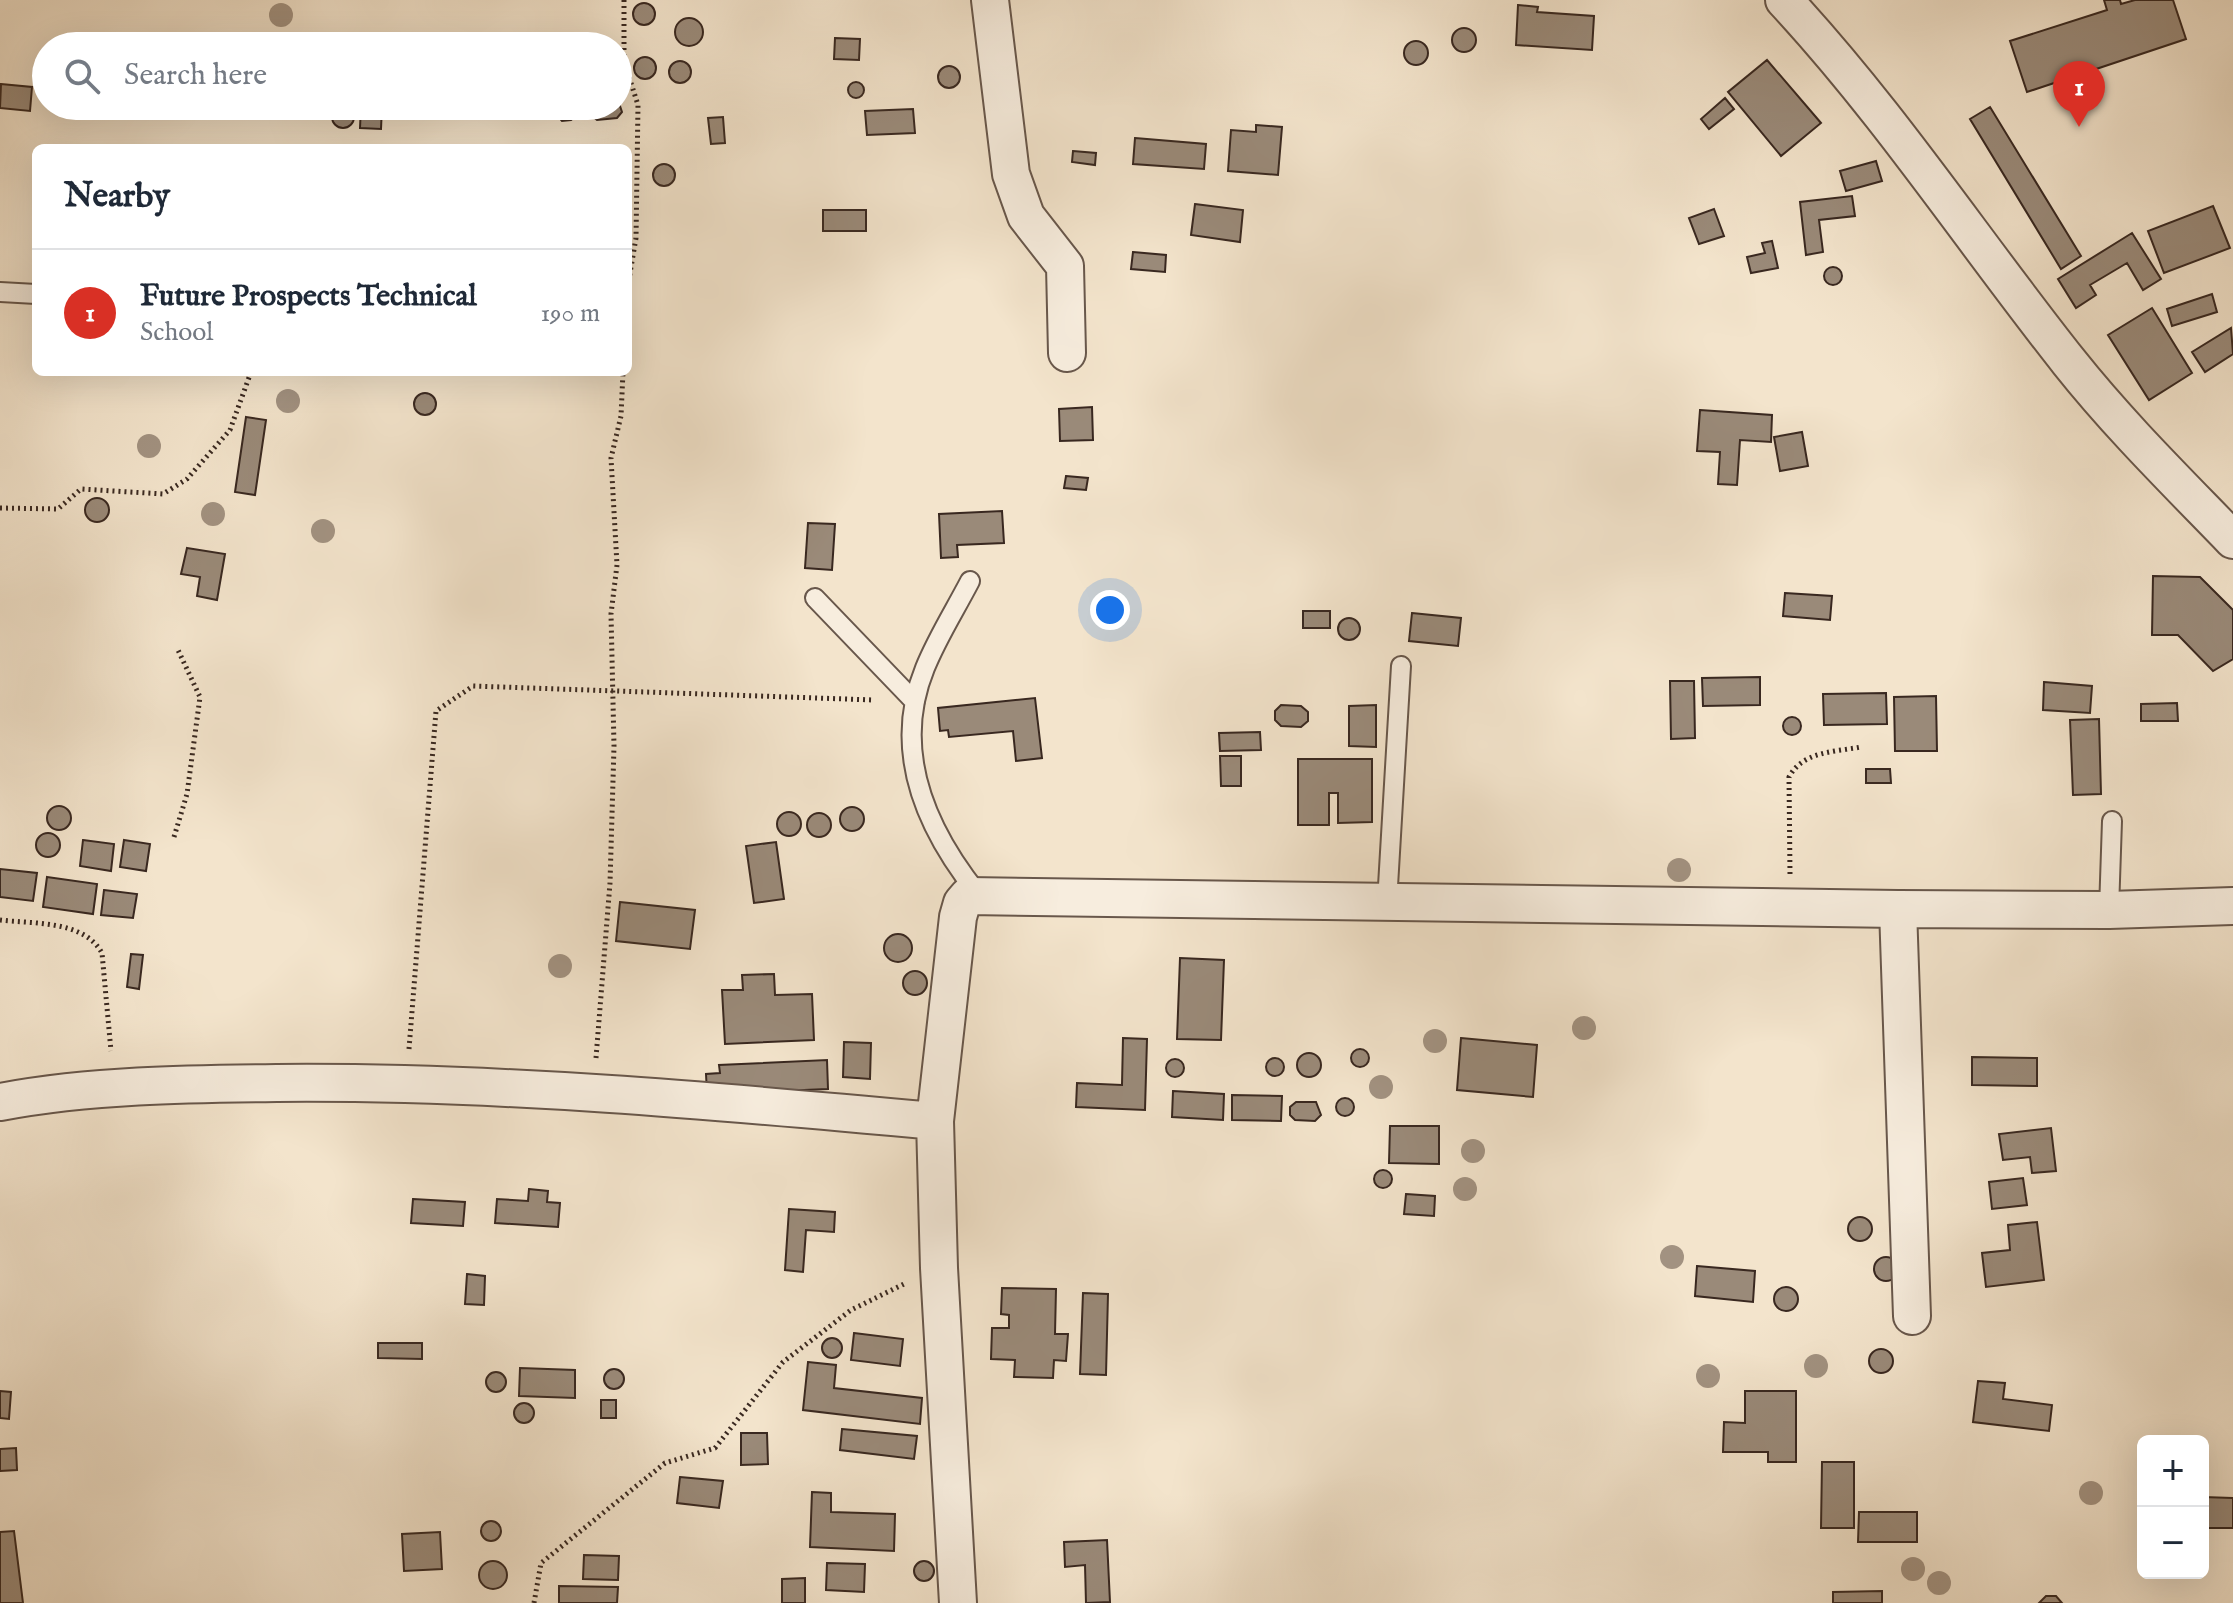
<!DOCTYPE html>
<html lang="en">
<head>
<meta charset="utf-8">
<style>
	body { margin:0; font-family:"IM FELL English",serif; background:#f6f6f7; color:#1f2937 }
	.controls { position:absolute; right:24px; bottom:24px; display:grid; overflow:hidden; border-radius:12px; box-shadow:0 8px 32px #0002 }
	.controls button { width:72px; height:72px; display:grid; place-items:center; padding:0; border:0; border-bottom:2px solid #e0e1e3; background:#fff; color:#1f2937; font:40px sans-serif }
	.you { position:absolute; left:1110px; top:610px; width:28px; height:28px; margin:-20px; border:6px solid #fff; border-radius:50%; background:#1a73e8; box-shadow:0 0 0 12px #1a73e833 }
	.badge { display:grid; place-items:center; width:52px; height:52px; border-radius:50%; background:#d93025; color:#fff; font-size:26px; font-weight:700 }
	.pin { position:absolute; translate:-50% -66px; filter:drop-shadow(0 2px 4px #0008) }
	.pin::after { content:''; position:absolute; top:42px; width:28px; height:24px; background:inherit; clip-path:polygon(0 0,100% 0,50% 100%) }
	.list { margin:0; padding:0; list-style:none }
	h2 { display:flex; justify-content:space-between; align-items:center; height:104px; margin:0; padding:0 32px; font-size:34px }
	h2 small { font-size:26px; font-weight:400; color:#747a83 }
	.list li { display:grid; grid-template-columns:52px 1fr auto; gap:24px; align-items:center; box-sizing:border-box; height:128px; padding:0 32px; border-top:2px solid #e0e1e3 }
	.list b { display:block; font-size:30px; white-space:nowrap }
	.list p { margin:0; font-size:26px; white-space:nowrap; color:#747a83 }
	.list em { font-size:26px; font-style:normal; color:#747a83 }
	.icon { flex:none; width:44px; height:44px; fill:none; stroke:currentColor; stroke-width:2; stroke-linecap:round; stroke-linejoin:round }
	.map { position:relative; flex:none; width:2233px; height:1603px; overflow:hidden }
	.search { position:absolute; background:#fff; box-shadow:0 8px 32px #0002; left:32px; top:32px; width:600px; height:88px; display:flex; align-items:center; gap:20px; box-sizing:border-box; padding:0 28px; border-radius:44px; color:#747a83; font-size:30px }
	.panel { position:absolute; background:#fff; box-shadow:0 8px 32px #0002; left:32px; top:144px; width:600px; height:232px; border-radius:12px }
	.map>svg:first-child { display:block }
	.building { fill:#9a8a79; stroke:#392820; stroke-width:2 }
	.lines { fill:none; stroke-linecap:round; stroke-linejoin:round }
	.lane-casing { stroke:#68574b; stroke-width:22 }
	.street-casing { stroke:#68574b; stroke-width:40 }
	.path { stroke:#392820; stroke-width:5; stroke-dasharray:2 4; stroke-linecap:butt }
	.lane { stroke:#f7edde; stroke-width:18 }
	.street { stroke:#f7edde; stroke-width:36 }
	.tree { fill:#a29281 }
</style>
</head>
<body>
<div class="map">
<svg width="2233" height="1603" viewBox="0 0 2233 1603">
	<rect width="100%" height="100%" fill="#f3e4cc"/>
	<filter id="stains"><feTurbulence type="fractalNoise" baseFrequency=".0025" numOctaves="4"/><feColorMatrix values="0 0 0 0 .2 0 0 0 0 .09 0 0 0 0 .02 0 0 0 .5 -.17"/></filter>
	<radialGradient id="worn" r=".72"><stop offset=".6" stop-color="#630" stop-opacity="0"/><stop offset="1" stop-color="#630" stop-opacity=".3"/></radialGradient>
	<path class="building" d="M2104,0H2120L2121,4L2135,0H2173L2186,39L2027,92L2010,41L2107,10Z
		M633 14a11 11 0 1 1 22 0a11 11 0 1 1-22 0Z
		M1518,5L1538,7L1537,12L1594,16L1592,50L1516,45Z
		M675 32a14 14 0 1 1 28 0a14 14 0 1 1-28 0Z
		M1452 40a12 12 0 1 1 24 0a12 12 0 1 1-24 0Z
		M835,38L860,39L859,60L834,59Z
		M1404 53a12 12 0 1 1 24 0a12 12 0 1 1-24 0Z
		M634 68a11 11 0 1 1 22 0a11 11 0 1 1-22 0Z
		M1767,60L1821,123L1781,156L1728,92Z
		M669 72a11 11 0 1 1 22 0a11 11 0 1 1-22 0Z
		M938 77a11 11 0 1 1 22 0a11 11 0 1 1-22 0Z
		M848 90a8 8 0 1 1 16 0a8 8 0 1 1-16 0Z
		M1,84L32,87L30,111L0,108Z
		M1725,98L1734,109L1709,129L1701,119Z
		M618,100L622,112L617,118L597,120L591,115L590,106H618Z
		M361,106H382L381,129L360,128Z
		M557,106H577V115L571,120L562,121L556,114Z
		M332 117a11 11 0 1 1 22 0a11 11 0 1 1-22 0Z
		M1990,107L2081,256L2061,269L1970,119Z
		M913,109L915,133L867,135L865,111Z
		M723,117L725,143L711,144L708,118Z
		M1256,125L1282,127L1278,175L1228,171L1231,130L1256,132Z
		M1135,138L1206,144L1204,169L1133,164Z
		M1073,151L1096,153L1095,165L1072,162Z
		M1876,161L1882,181L1846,191L1840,171Z
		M653 175a11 11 0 1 1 22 0a11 11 0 1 1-22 0Z
		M1852,196L1855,216L1819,220L1823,252L1806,255L1800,202Z
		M1195,204L1243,210L1240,242L1191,235Z
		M2213,206L2230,248L2164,273L2148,231Z
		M1714,209L1724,236L1699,244L1689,218Z
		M823,210H866V231H823Z
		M2132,233L2161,279L2143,290L2127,263L2090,285L2096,295L2076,308L2058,279Z
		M1772,241L1778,268L1751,273L1747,257L1765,253L1762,243Z
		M1133,252L1166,255L1165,272L1131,269Z
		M1824 276a9 9 0 1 1 18 0a9 9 0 1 1-18 0Z
		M2212,294L2217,312L2172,326L2167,309Z
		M2152,308L2192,373L2149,400L2108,335Z
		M2231,328L2233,354L2205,372L2192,352Z
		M414 404a11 11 0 1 1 22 0a11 11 0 1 1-22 0Z
		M1092,407L1093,440L1060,441L1059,409Z
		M1700,410L1772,415L1771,442L1740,440L1737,485L1718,484L1720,452L1697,451Z
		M246,417L266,420L255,495L235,492Z
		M1802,432L1808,466L1780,471L1774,437Z
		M1066,476L1088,478L1086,490L1064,488Z
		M85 510a12 12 0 1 1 24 0a12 12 0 1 1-24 0Z
		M1002,511L1004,543L957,545L958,557L941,558L939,514Z
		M808,523L835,524L832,570L805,568Z
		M187,548L225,554L217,600L197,596L200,577L181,574Z
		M2153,576L2200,577L2233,610V659L2213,671L2178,635H2152Z
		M1785,593L1832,596L1830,620L1783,616Z
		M1303,611H1330V628H1303Z
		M1412,613L1461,618L1458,646L1409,641Z
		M1338 629a11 11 0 1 1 22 0a11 11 0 1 1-22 0Z
		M1760,677V705L1703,706L1702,678Z
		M1670,681H1694L1695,738L1671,739Z
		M2044,682L2092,686L2090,713L2043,710Z
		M1886,693L1887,724L1824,725L1823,694Z
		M1936,696L1937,751H1895L1894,697Z
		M1035,698L1042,758L1016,761L1013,731L949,737L948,730L940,731L938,708Z
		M2177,703L2178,721H2141V704Z
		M1281,705L1301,706L1308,712V721L1301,727L1281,726L1275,720V711Z
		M1376,705V747L1349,746V706Z
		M1783 726a9 9 0 1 1 18 0a9 9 0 1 1-18 0Z
		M2099,719L2101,794L2073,795L2070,720Z
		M1260,732L1261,750L1220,751L1219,733Z
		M1220,756H1241V786H1221Z
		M1298,759H1372V822L1338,823V793H1329V825H1298Z
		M1866,769H1890L1891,783H1866Z
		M47 818a12 12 0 1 1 24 0a12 12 0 1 1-24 0Z
		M840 819a12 12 0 1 1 24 0a12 12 0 1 1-24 0Z
		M777 824a12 12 0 1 1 24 0a12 12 0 1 1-24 0Z
		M807 825a12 12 0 1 1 24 0a12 12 0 1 1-24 0Z
		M36 845a12 12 0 1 1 24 0a12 12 0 1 1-24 0Z
		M83,840L114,844L111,871L80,866Z
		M124,840L150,844L146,871L120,867Z
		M776,842L784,899L754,903L746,846Z
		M0,869L37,873L33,901L0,897Z
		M47,877L97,884L93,914L43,907Z
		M104,890L137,894L133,918L101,915Z
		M620,902L695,910L690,949L616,941Z
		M884 948a14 14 0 1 1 28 0a14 14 0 1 1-28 0Z
		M131,954L143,955L139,989L127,987Z
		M1180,958L1224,960L1221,1040L1177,1039Z
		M903 983a12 12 0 1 1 24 0a12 12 0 1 1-24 0Z
		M774,974L775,995L812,994L814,1040L725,1044L722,990H743L742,975Z
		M1123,1038L1147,1039L1145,1110L1076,1107L1077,1083L1122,1085Z
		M1461,1038L1537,1045L1533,1097L1457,1090Z
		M844,1042L871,1043L870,1079L843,1077Z
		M1351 1058a9 9 0 1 1 18 0a9 9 0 1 1-18 0Z
		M1297 1065a12 12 0 1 1 24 0a12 12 0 1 1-24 0Z
		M1972,1057L2037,1058V1086L1972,1085Z
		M1266 1067a9 9 0 1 1 18 0a9 9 0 1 1-18 0Z
		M1166 1068a9 9 0 1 1 18 0a9 9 0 1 1-18 0Z
		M827,1060L828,1089L707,1094L706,1074L720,1073L719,1065Z
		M1173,1091L1224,1094L1223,1120L1172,1117Z
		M1232,1095L1282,1096L1281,1121L1232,1120Z
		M1336 1107a9 9 0 1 1 18 0a9 9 0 1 1-18 0Z
		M1296,1102H1316L1321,1115L1315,1121L1295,1120L1290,1115V1107Z
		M1390,1126H1439V1164L1389,1163Z
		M2051,1128L2056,1171L2032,1173L2030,1157L2003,1160L1999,1134Z
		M1374 1179a9 9 0 1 1 18 0a9 9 0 1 1-18 0Z
		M2023,1178L2027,1205L1992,1209L1989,1182Z
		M529,1189L548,1191L547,1202L560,1203L558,1227L495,1223L497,1199L528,1201Z
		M1406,1194L1435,1196L1434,1216L1404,1214Z
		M413,1199L465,1202L463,1226L411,1223Z
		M789,1209L835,1212L834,1232L806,1230L803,1272L785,1270Z
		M1848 1229a12 12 0 1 1 24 0a12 12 0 1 1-24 0Z
		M2037,1222L2044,1280L1986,1287L1982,1253L2010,1250L2008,1225Z
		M1874 1269a12 12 0 1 1 24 0a12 12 0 1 1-24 0Z
		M1697,1266L1755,1271L1753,1302L1695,1296Z
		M467,1274L485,1276L484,1305L465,1304Z
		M1774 1299a12 12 0 1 1 24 0a12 12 0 1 1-24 0Z
		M1002,1288L1056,1289L1055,1334H1068L1066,1361L1054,1360L1053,1378L1014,1377L1015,1360L991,1359L992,1328H1009V1315L1001,1314Z
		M1083,1293L1108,1294L1106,1375L1080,1374Z
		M854,1333L903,1339L900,1366L851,1360Z
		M822 1348a10 10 0 1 1 20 0a10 10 0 1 1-20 0Z
		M378,1343H422V1359L378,1358Z
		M1869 1361a12 12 0 1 1 24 0a12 12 0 1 1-24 0Z
		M808,1362L836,1365L834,1388L922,1398L920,1424L803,1410Z
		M520,1368L575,1370V1398L519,1396Z
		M604 1379a10 10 0 1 1 20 0a10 10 0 1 1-20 0Z
		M486 1382a10 10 0 1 1 20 0a10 10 0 1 1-20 0Z
		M1978,1381L2005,1383L2003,1399L2052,1405L2049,1431L1973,1422Z
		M0,1391L11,1392L9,1419L0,1418Z
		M1745,1391H1796V1462H1768V1452H1723L1724,1422L1745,1423Z
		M601,1400H616V1418H601Z
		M514 1413a10 10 0 1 1 20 0a10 10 0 1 1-20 0Z
		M842,1429L917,1436L914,1459L840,1450Z
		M741,1433H767L768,1464L741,1465Z
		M16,1448L17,1470L0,1471V1449Z
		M1822,1462H1854V1528H1821Z
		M680,1477L723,1481L719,1508L677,1503Z
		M812,1492L831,1493V1512L895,1514L894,1551L810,1547Z
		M2203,1497L2233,1498V1528H2203Z
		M1859,1512H1917V1542H1858Z
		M481 1531a10 10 0 1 1 20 0a10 10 0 1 1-20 0Z
		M14,1531L23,1603H0V1532Z
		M440,1532L442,1569L404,1571L402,1534Z
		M1107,1540L1110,1602L1086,1603L1085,1565L1065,1567L1064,1542Z
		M584,1555L619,1556L618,1580L583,1579Z
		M479 1575a14 14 0 1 1 28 0a14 14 0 1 1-28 0Z
		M914 1571a10 10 0 1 1 20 0a10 10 0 1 1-20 0Z
		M827,1563L865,1564L864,1592L826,1590Z
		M805,1578V1603H782V1579Z
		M559,1586L618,1587L617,1603H559Z
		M1882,1591V1603H1833V1592Z
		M2046,1596H2056L2062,1603H2039Z"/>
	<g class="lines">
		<g class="lane-casing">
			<path id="lane" d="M0,292L36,294
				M970,581C955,610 937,638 925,668C891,751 926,829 978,894
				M815,598L915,702
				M1387,903L1401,666
				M2109,910L2112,821"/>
		</g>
		<g class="street-casing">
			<path id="street" d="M990,0L1011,174L1026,216L1065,266L1067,353
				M1784,0C1889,113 1973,241 2069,362C2119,425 2177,482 2233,540
				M1898,909L1912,1316
				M0,1102C91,1085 185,1084 277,1083C497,1081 717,1101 935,1121
				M958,1603L939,1268L935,1121L958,917L962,903L968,896L1898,909L2109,910L2233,906"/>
		</g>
		<path class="path" d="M624,0V61L638,105L636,238L628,285
			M0,508L58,509L81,489L163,494L187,479L230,430L251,372
			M174,837L187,794L200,697L178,650
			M1790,874L1789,777C1803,751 1834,752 1861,747
			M0,920C33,924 84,920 102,953L111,1051
			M409,1049L436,711L473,686L874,700
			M596,1058L610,883L614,746L611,614L617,565L611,458L621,416L623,372
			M534,1603L541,1563L665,1463L715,1448L783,1362L851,1310L904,1284"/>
		<use href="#lane" class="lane"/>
		<use href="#street" class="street"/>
	</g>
	<g class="tree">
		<circle cx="281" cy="15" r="12"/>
		<circle cx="288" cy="401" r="12"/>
		<circle cx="149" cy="446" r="12"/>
		<circle cx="213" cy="514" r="12"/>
		<circle cx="323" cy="531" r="12"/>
		<circle cx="1679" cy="870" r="12"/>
		<circle cx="560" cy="966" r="12"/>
		<circle cx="1584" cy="1028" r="12"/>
		<circle cx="1435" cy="1041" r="12"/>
		<circle cx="1381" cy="1087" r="12"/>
		<circle cx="1473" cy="1151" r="12"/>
		<circle cx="1465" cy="1189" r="12"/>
		<circle cx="1672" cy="1257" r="12"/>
		<circle cx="1816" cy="1366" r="12"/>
		<circle cx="1708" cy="1376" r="12"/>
		<circle cx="2091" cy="1493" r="12"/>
		<circle cx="1913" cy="1569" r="12"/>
		<circle cx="1939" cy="1583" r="12"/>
	</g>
	<rect width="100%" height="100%" filter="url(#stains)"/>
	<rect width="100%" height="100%" fill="url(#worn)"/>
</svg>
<div class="controls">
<button>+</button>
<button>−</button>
</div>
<div class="you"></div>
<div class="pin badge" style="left:2079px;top:127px">1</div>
<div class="search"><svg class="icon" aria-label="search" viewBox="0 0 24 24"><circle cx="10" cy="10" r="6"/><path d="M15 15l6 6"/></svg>Search here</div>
<section class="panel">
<h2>Nearby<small></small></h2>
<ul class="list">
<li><span class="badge">1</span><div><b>Future Prospects Technical</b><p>School</p></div><em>190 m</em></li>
</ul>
</section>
</div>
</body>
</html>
